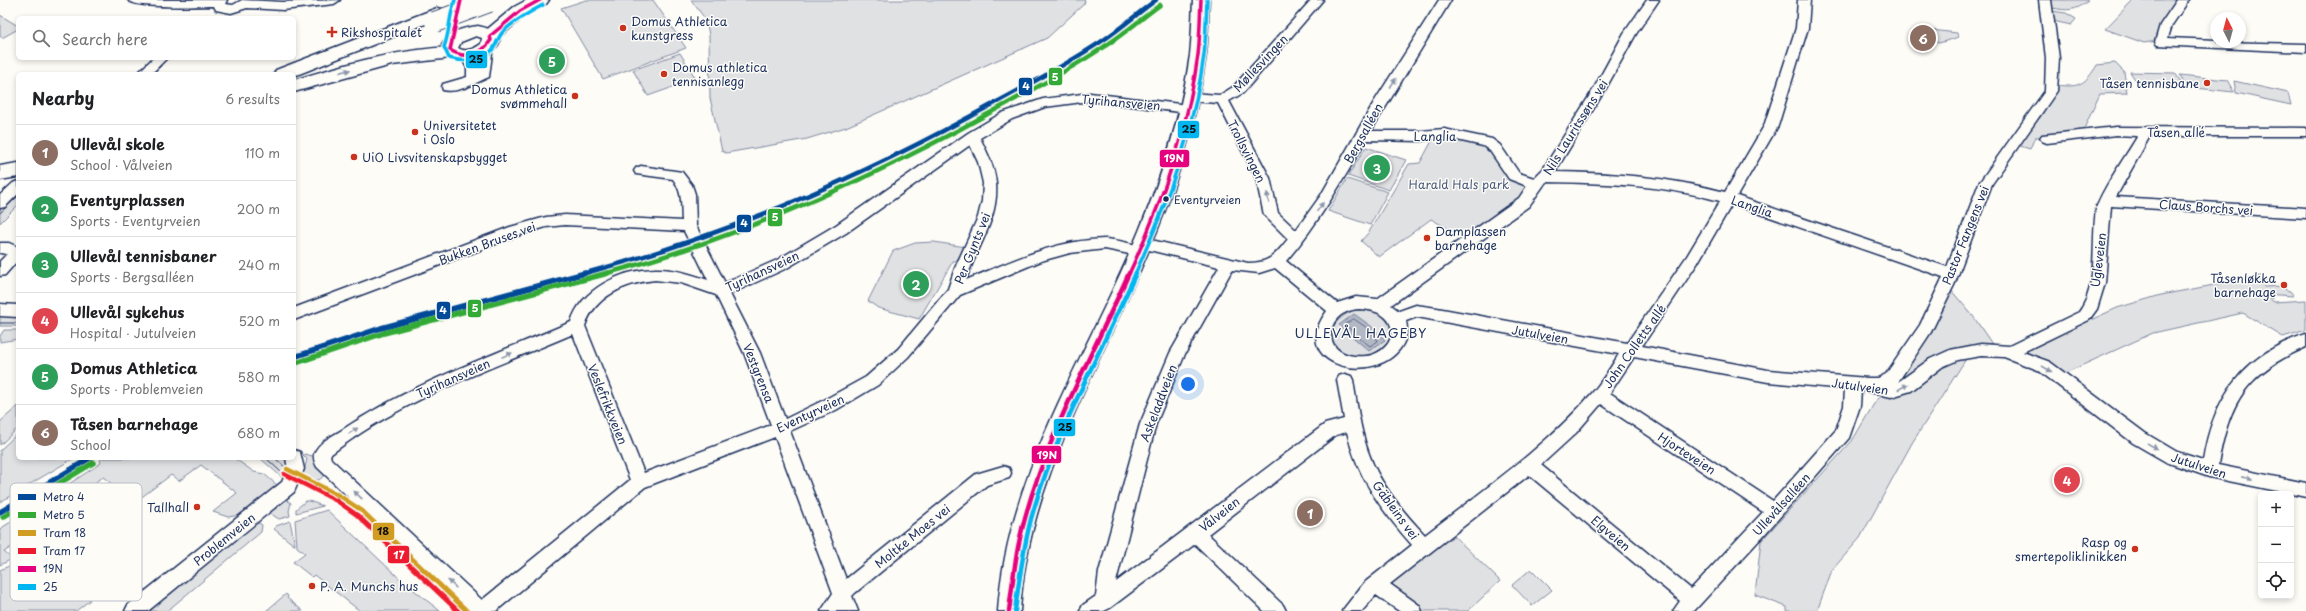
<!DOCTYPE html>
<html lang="en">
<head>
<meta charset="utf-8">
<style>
	body { margin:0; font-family:"Playpen Sans",sans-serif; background:#f2f2f2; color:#202124 }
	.controls { position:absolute; right:12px; bottom:12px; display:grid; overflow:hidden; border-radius:6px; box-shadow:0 2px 6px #0003 }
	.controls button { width:36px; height:36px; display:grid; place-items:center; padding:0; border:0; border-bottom:1px solid #e0e0e0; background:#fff; color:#202124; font:20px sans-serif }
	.compass { position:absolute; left:2210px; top:12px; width:36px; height:36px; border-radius:50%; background:#fff; box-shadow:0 2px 6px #0003; rotate:354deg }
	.you { position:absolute; left:1188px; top:384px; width:14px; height:14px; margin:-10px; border:3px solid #fff; border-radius:50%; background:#1a73e8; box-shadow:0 0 0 6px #1a73e833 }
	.badge { display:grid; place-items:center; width:26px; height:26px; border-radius:50%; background:#0b8043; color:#fff; font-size:13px; font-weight:700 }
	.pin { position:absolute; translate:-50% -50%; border:2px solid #fff; box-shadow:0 1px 4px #0006 }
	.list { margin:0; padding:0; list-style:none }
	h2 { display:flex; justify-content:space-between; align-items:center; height:52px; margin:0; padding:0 16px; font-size:17px }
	h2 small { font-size:13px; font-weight:400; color:#757577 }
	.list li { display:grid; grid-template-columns:26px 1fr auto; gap:12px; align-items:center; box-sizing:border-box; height:56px; padding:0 16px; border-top:1px solid #e0e0e0 }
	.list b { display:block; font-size:15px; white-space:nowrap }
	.list p { margin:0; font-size:13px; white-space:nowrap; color:#757577 }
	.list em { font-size:13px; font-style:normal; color:#757577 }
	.icon { flex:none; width:22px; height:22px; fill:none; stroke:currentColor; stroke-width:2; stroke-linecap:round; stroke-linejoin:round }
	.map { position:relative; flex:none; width:2306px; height:611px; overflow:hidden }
	.search { position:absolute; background:#fff; box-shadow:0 2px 6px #0003; left:16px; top:16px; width:280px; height:44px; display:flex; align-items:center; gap:10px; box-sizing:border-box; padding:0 14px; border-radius:6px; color:#757577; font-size:15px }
	.panel { position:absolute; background:#fff; box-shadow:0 2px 6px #0003; left:16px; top:72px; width:280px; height:388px; border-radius:6px }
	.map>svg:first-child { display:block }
	.green { fill:#e0e1e3; stroke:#7e88a0 }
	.water { fill:#b3b8c5; stroke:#76819c }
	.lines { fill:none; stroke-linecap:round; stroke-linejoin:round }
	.shore { stroke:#586687; stroke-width:1 }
	.minor-casing { stroke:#1b2f5e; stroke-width:3 }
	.major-casing { stroke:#1b2f5e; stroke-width:3 }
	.highway-casing { stroke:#1b2f5e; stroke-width:3 }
	.minor { fill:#fdfcf7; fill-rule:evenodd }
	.major { fill:#fdfcf7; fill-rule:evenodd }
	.highway { fill:#fdfcf7; fill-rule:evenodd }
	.tram { stroke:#1b2f5e; stroke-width:1 }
	.highway-bridge-casing { stroke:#1b2f5e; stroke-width:22; stroke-linecap:butt }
	.highway-bridge { stroke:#fdfcf7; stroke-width:20 }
	.bus-1-far1-casing { stroke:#fdfcf7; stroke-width:6 }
	.bus-1-casing { stroke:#fdfcf7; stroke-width:8 }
	.bus-2-far1-casing { stroke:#fdfcf7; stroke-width:6 }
	.bus-2-casing { stroke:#fdfcf7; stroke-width:8 }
	.bus-1-far1 { stroke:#e5007d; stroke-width:3.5 }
	.bus-1 { stroke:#e5007d; stroke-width:4.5 }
	.bus-2-far1 { stroke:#00b6f1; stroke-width:3.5 }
	.bus-2 { stroke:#00b6f1; stroke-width:4.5 }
	.tram-1-casing { stroke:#fdfcf7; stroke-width:8 }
	.tram-2-casing { stroke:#fdfcf7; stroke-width:8 }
	.tram-1 { stroke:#d09d22; stroke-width:4.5 }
	.tram-2 { stroke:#ed1b2f; stroke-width:4.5 }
	.metro-1-far1-casing { stroke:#fdfcf7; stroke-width:7 }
	.metro-1-casing { stroke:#fdfcf7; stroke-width:8 }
	.metro-2-far1-casing { stroke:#fdfcf7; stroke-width:7 }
	.metro-2-casing { stroke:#fdfcf7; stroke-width:8 }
	.metro-1-far1 { stroke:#004a98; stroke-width:4.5 }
	.metro-1 { stroke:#004a98; stroke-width:5.5 }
	.metro-2-far1 { stroke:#32aa35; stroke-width:4.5 }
	.metro-2 { stroke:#32aa35; stroke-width:5.5 }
	.oneway { fill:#8c96aa }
	.poi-dot { fill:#c8321e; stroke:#fdfcf7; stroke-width:1.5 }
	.bus-dot { fill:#1b2f5e; stroke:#fdfcf7; stroke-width:1.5 }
	.labels { text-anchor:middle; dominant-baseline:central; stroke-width:3; stroke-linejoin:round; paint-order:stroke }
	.bus-label { font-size:11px; fill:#1b2f5e; stroke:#fdfcf7; text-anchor:start }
	.poi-label { font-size:12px; fill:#1b2f5e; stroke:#fdfcf7; text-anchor:start }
	.street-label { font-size:12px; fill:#1b2f5e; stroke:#fdfcf7 }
	.park-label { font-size:12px; fill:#4c5c7f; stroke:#fdfcf7 }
	.neighbourhood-label { font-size:13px; letter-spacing:1px; fill:#1b2f5e; stroke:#fdfcf7 }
	.key { fill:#fdfcf7; stroke:#b9bec9; stroke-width:1 }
	.key-label { font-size:11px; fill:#1b2f5e }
	.line-badge { stroke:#fdfcf7; stroke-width:1.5 }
	.badge-label { font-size:11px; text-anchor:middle; font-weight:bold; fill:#fff }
	.pale-badge-label { font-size:11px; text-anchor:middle; font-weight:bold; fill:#111 }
</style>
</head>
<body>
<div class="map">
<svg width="2306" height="611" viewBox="0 0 2306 611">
	<rect width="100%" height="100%" fill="#fdfcf7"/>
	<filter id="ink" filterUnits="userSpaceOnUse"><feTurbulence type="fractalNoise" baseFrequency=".025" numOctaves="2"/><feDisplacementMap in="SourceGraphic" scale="8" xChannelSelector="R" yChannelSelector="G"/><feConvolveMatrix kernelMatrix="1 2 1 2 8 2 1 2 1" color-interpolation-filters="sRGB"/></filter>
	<g filter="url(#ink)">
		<path class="green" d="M586,0H653L686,48L603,79L561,8Z
			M691,0H1085L1084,4L1047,38L846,127L807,139L726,153L722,151L710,98L709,35L706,20Z
			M2051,0H2084L2088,1C2076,11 2068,11 2052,8Z
			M2133,0H2178L2157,41L2144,43L2105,29Z
			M2052,11L2066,13L2076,19L2071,25L2053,21Z
			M0,15L18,26V29L2,38L0,36Z
			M1931,30L1957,33L1959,37L1939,43L1934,41Z
			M680,53L696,79L648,96L633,70Z
			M2115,63L2124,72L2127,93L2100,94L2081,135L2035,137L2030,149L2017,145L2042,115L2057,85C2078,88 2085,85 2097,65Z
			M2130,72L2175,73L2184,87L2139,85Z
			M2180,75L2227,80L2234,92L2186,87Z
			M2234,81L2288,93L2291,105L2236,93Z
			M1433,139H1467L1489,147L1504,172L1527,188L1522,198L1466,239L1431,219L1379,257L1361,241L1369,232L1409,164L1420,163Z
			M1366,147L1406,160L1389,190L1348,176Z
			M1347,179L1388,192L1370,225L1328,211Z
			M12,196L18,197V205L0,223V208Z
			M934,242L966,247L956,261H953L919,319L878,308L868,301L893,251L915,243Z
			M2261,276L2268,281L2261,284L2264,287L2282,286L2286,290L2290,291L2294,296L2263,294L2274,298L2270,299L2274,302L2306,300V330L2283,337L2243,313L2153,333L2063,374L2045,361L2027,353V349L2117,308L2161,295Z
			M1950,289L1973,316L1992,344L1975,345L1912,443L1860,538L1832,570L1817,611H1787V607L1755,595L1761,541L1852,441L1875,402L1898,380L1932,332Z
			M1358,309C1409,306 1398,359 1354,357C1348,357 1342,353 1338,349C1320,333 1340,314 1358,309Z
			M18,314V326H0V315Z
			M4,330H18V339L0,342V336Z
			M18,406V428L0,445V422Z
			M18,433V458H74L0,502V450Z
			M305,454L316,457L327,473L319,480H312L303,475L307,459L303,455Z
			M103,458H234L254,472L264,474L277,485L275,489L241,515L228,517L213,512L237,493L201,465L179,481L171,475L135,502L103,477L81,492L95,504L92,506L103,516L84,530L66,513L53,517L47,512L34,522L39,527L38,529L4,552L12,559L0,565V529L101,463L100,460Z
			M260,458H285L289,464L286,481Z
			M284,498L291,503L289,511L290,516L279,519L271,514L270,510Z
			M306,501H309L323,506L296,513V509Z
			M327,510L399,578L440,611H360L314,575L312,577L293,562L305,553L297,547L295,520Z
			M290,521L295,545H294L274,529L276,526Z
			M259,523L262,525L261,532L167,611H144L252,524Z
			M1451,533L1500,581L1468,611H1421L1390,587L1389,581Z
			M27,558L34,565L32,573L38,577L59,572L90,600L76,611H0V570Z
			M1531,569L1552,590L1532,606L1512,585Z
			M286,594L288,596L287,598L303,611H266Z"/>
		<path class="water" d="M1354,314L1371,326L1385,340L1369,351L1339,325Z"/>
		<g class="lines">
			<path class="shore" d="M1354,319L1370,330L1378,341L1370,346L1354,334L1346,324Z"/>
			<g class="minor-casing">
				<path id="minor" d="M128,0H227L225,4L233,5L242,0L283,2L340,0L334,4L283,10L247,8L231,13L216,10L214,6C200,6 134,9 128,0Z
					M1311,0H1323L1243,93L1229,101L1270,178L1278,213L1296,230L1321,195L1374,102L1439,0H1451L1371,131H1421L1444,129L1492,139L1500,145L1519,173L1534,178L1543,169L1593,90L1624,33L1647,0H1659L1636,34L1605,90L1555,172C1613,173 1669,177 1725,192L1764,126L1796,28L1798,0H1810L1808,28L1778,126L1737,196L1947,267L1979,183L2045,91L2046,58L2039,0H2051L2059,58L2057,91L1992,184L1955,283L1931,332L1898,382L1930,359L1950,350L1981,344L2009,346L2079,312C2099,286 2091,240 2096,210C2098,195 2128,153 2137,137L2136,136L2116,135L2047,143L2042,141L2040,138L2042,135L2116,127L2306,128V136H2150L2116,197L2306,208V218L2111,206L2105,283L2097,309L2089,320L2023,352L2050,362L2145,433L2177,452L2203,460C2213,397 2244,354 2306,334V347C2246,373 2229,402 2218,465L2306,483V497L2209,477L2166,462L2133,443L2038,370L2004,357L1981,356L1958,360L1942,367L1911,391L1891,397L1861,390L1860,406L1849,438L1764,535L1694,611H1673L1680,601L1529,475L1390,584L1419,605L1422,611H1399L1376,595L1362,611H1342L1364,583L1412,545C1382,511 1357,477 1347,432L1336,435L1208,534L1283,605L1286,611H1264L1195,544L1110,608L1104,611H1080L1083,605L1096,596L1099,572L1140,424L1170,353L1219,267L1145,249L1144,255L1139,256L1105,249L1070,253L1041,261L960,295L908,357L878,385L836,410L790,431L846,579L976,474L1003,466L1009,468L1011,473L1009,478L987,485L855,593L852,596L858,611H821L833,593L775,437L645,487L496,611H468L317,467C314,461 312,455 316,450C321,441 334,435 342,430C412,383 494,355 571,322C581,289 621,270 654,269C673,268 691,274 708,280L684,231L565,225L546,227L520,235L294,320V308L510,227L546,217L565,215L682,221C681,205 683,192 673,179L636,174L634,171L636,168L641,166L682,172L692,185L695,194L696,226L725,283L777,260L836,225L968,133L1002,113L1043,99L1090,93L1188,105L1195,109L1193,112L1188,113L1090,101L1045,107L1012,119L980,138C987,152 995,168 996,184C999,219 976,249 966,280C1010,262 1055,240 1104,239C1114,239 1127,243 1137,245L1138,239L1143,238L1248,263C1270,263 1275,255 1288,239L1264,215L1256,178L1218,103L1190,101L1184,97L1190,93L1220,95L1233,87ZM1444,137L1483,146L1490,151L1509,179L1527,186L1519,198L1377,299L1356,297L1337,303L1286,261C1318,224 1342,182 1366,140L1421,141ZM970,145L978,162L983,183L982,201L978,217L955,268L948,289L898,349L866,377L824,400L785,419L760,353L730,294L787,268L846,233ZM1546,182C1606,183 1663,185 1720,201L1687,256L1627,343L1437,308L1416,305L1399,311L1391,305L1529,206ZM1732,204L1943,277L1920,325L1886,374L1878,378H1868L1768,370L1642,346L1697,264ZM1275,268L1327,311C1285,367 1379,388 1403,344C1407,336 1408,330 1406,321L1417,317L1619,354C1611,367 1603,380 1593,392C1545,448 1483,490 1425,535C1407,516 1389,495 1377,472C1362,444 1358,411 1353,380L1351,376L1345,374L1339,376L1337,380L1344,419L1325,424L1116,582L1156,424L1185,354L1232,270L1259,273ZM655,280L681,283L716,295L744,353L771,425L644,473L585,326C595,296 625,283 655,280ZM1359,309C1405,310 1398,352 1366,356C1319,361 1322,311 1359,309ZM573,334L630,480L482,600L331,459L330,455C401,399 491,369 573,334ZM1634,357L1768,382L1845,389L1844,406L1836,430L1773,501L1610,393ZM1601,404L1763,512L1691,589L1541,465L1576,433Z
					M2177,0H2189L2172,25L2168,38L2216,40V42L2306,44V52L2157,45L2155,42L2160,25Z
					M487,42L493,46L489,77C477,82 458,94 443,90L442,87L443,84L467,77V68L460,55L462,52H470L479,68L481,46Z
					M153,58H167L151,74H137Z
					M18,181V194L5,207L0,208V195L13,183Z
					M0,243H9L18,247V260L5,275L0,276V261L7,254L0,253Z
					M0,304L18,305V317L0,316Z
					M294,450L300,452L304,469L294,492L148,611H125L128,605L282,482L288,469L286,458H294Z"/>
			</g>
			<g class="major-casing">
				<path id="major" d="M1193,0H1209C1208,18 1208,37 1206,55C1196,126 1174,194 1145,259C1096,373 1027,485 1020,611H998C1006,484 1076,373 1127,259C1156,194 1180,126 1190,55C1192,37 1192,18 1193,0Z
					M478,26C483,27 491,29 496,33C513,47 467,70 444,54L442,45C449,31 463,28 478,26ZM476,36L482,38L481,44C474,49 466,53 458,48L461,42Z"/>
			</g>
			<g class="highway-casing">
				<path id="highway" d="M527,0H549L546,4L526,15L496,40L490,42L484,40L481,36L484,32L514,7Z
					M437,8L443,9L446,13L443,17L294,76V74H274L276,70Z
					M453,47L459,49L462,53L459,57L392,65L294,92V80C346,64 398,49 453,47Z
					M18,163V177L0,180V166Z"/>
			</g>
			<use href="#minor" class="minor"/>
			<use href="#major" class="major"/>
			<use href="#highway" class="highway"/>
			<path class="tram" d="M152,74L161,66
				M0,213L18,196
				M0,323H18
				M266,458L282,473
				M275,458L287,469"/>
			<g class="highway-bridge-casing">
				<path id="highway-bridge" d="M435,22L489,2"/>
			</g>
			<use href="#highway-bridge" class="highway-bridge"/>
			<g class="bus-1-far1-casing">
				<path id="bus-1-far1" d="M461,0L450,50C466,60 481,55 491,40L490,36
					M490,36L520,11L540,0
					M1129,274C1161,205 1188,131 1198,55C1200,37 1200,18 1201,0"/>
			</g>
			<g class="bus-1-casing">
				<path id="bus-1" d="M1009,611C1013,580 1016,549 1025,518C1048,433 1093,354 1129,273"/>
			</g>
			<g class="bus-2-far1-casing">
				<path id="bus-2-far1" d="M455,0C449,15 450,32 444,47L449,58C463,62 483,63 493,49C498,42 498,35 506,29C517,19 530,12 543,5
					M1135,274C1167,205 1194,131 1204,55C1206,37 1206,18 1207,0"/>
			</g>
			<g class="bus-2-casing">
				<path id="bus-2" d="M1015,611C1019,580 1023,549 1031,519C1055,433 1100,354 1136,273"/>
			</g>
			<use href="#bus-1-far1" class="bus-1-far1"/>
			<use href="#bus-1" class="bus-1"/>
			<use href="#bus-2-far1" class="bus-2-far1"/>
			<use href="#bus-2" class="bus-2"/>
			<g class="tram-1-casing">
				<path id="tram-1" d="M287,469L340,496L361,510L467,611"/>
			</g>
			<g class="tram-2-casing">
				<path id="tram-2" d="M284,474L337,501L357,515L458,611"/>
			</g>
			<use href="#tram-1" class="tram-1"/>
			<use href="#tram-2" class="tram-2"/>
			<g class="metro-1-far1-casing">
				<path id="metro-1-far1" d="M582,274C719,238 846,184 971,116C1015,92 1060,69 1102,41C1121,28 1138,13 1156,0"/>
			</g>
			<g class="metro-1-casing">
				<path id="metro-1" d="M294,357L381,328L585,273
					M0,512L90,458"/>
			</g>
			<g class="metro-2-far1-casing">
				<path id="metro-2-far1" d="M604,274C738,238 865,182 986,115C1026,93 1067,72 1105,46C1124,34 1142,18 1160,5"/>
			</g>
			<g class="metro-2-casing">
				<path id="metro-2" d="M296,363L384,333L608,273
					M3,517L93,463"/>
			</g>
			<use href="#metro-1-far1" class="metro-1-far1"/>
			<use href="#metro-1" class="metro-1"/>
			<use href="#metro-2-far1" class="metro-2-far1"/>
			<use href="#metro-2" class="metro-2"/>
		</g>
		<defs><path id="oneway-solid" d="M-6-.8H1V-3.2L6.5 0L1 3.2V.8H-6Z"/></defs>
		<g class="oneway">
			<use href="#oneway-solid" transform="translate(345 71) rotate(-14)"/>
			<use href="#oneway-solid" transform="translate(1393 83) rotate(-57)"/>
			<use href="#oneway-solid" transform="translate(1268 198) rotate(-100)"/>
			<use href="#oneway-solid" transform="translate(1320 207) rotate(-55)"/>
			<use href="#oneway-solid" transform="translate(507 355) rotate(-22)"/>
			<use href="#oneway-solid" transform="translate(2047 369) rotate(31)"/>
			<use href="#oneway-solid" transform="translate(1903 387) rotate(-29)"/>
			<use href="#oneway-solid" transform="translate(353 431) rotate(-32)"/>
			<use href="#oneway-solid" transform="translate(2152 446) rotate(31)"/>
			<use href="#oneway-solid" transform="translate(2247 478) rotate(11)"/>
			<use href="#oneway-solid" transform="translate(358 495) rotate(-137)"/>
			<use href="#oneway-solid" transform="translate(452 584) rotate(-137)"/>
		</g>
	</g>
	<g class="poi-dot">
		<circle cx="623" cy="28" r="4"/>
		<path d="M330 26h4v4h4v4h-4v4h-4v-4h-4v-4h4z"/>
		<circle cx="664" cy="74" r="4"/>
		<circle cx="2207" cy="83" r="4"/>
		<circle cx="575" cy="96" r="4"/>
		<circle cx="415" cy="132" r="4"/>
		<circle cx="354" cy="157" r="4"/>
		<circle cx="1427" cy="238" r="4"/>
		<circle cx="2284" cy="285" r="4"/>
		<circle cx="197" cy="507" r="4"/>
		<circle cx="2135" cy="549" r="4"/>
		<circle cx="312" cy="586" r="4"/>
	</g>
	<circle class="bus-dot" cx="1166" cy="199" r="3.5"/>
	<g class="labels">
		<g class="bus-label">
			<text x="1174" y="199">Eventyrveien</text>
		</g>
		<g class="poi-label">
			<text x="631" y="21">Domus Athletica<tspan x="631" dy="14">kunstgress</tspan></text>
			<text x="341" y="32">Rikshospitalet</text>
			<text x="672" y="67">Domus athletica<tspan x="672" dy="14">tennisanlegg</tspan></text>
			<text x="2199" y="83" text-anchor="end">Tåsen tennisbane</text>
			<text x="567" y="89" text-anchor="end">Domus Athletica<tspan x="567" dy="14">svømmehall</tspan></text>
			<text x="423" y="125">Universitetet<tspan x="423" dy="14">i Oslo</tspan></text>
			<text x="362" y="157">UiO Livsvitenskapsbygget</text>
			<text x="1435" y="231">Damplassen<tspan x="1435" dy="14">barnehage</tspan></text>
			<text x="2276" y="278" text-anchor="end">Tåsenløkka<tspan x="2276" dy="14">barnehage</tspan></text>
			<text x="189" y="507" text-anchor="end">Tallhall</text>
			<text x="2127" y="542" text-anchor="end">Rasp og<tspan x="2127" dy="14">smertepoliklinikken</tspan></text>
			<text x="320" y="586">P. A. Munchs hus</text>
		</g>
		<g class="street-label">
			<text transform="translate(1260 63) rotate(-47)">Møllesvingen</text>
			<text transform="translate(1121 102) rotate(5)">Tyrihansveien</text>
			<text transform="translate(1575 127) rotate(-58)">Nils Lauritssøns vei</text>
			<text x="2176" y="132">Tåsen allé</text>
			<text transform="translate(1363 133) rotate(-61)">Bergsalléen</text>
			<text x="1435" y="136">Langlia</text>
			<text transform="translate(1247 151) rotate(63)">Trollsvingen</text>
			<text transform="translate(1752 206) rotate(19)">Langlia</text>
			<text transform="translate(2206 207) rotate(4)">Claus Borchs vei</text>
			<text transform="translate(1965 235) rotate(-68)">Pastor Fangens vei</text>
			<text transform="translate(487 243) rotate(-20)">Bukken Bruses vei</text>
			<text transform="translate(972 248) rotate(-68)">Per Gynts vei</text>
			<text transform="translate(2098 260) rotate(-83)">Ugleveien</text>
			<text transform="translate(762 271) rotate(-25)">Tyrihansveien</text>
			<text transform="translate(1540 334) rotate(10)">Jutulveien</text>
			<text transform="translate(1634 346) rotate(-55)">John Colletts allé</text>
			<text transform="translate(759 373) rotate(68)">Vestgrensa</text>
			<text transform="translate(453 378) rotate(-24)">Tyrihansveien</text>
			<text transform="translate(1860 386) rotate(8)">Jutulveien</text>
			<text transform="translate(1158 403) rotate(-69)">Askeladdveien</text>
			<text transform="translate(608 404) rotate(68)">Veslefrikkveien</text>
			<text transform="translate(810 413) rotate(-25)">Eventyrveien</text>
			<text transform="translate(1687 453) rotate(33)">Hjorteveien</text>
			<text transform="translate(2199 465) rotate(18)">Jutulveien</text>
			<text transform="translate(1781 504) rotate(-48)">Ullevålsalléen</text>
			<text transform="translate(1396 510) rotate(54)">Gäbleins vei</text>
			<text transform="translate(1219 514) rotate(-38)">Vålveien</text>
			<text transform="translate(1611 533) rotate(40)">Elgveien</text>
			<text transform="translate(912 536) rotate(-39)">Moltke Moes vei</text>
			<text transform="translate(224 539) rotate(-39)">Problemveien</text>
		</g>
		<g class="park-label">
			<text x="1459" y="184">Harald Hals park</text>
		</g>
		<g class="neighbourhood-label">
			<text x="1361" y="332">ULLEVÅL HAGEBY</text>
		</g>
	</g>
	<rect x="10" y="483" width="132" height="118" rx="6" class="key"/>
	<rect x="18" y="494" width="18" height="6" fill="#004a98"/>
	<rect x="18" y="512" width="18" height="6" fill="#32aa35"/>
	<rect x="18" y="530" width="18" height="6" fill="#d09d22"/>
	<rect x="18" y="548" width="18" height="6" fill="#ed1b2f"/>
	<rect x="18" y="566" width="18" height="6" fill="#e5007d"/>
	<rect x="18" y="584" width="18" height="6" fill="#00b6f1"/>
	<g class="key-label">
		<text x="43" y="501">Metro 4</text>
		<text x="43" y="519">Metro 5</text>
		<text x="43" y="537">Tram 18</text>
		<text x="43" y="555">Tram 17</text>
		<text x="43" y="573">19N</text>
		<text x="43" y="591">25</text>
	</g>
	<g class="line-badge">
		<rect x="465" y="50" width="23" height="19" rx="4" fill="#00b6f1"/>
		<rect x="1048" y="67" width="15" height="19" rx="4" fill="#32aa35"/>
		<rect x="1018" y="77" width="15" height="19" rx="4" fill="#004a98"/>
		<rect x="1177" y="120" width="23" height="19" rx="4" fill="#00b6f1"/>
		<rect x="1159" y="149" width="31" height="19" rx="4" fill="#e5007d"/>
		<rect x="767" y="208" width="16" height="19" rx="4" fill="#32aa35"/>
		<rect x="736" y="214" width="16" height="19" rx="4" fill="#004a98"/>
		<rect x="467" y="299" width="15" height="19" rx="4" fill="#32aa35"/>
		<rect x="436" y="301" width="15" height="19" rx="4" fill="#004a98"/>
		<rect x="1053" y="418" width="23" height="19" rx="4" fill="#00b6f1"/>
		<rect x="1031" y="445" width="31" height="19" rx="4" fill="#e5007d"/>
		<rect x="372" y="522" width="23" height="19" rx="4" fill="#d09d22"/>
		<rect x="387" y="545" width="23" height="19" rx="4" fill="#ed1b2f"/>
	</g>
	<g class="badge-label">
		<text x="1055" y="81">5</text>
		<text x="1026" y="90">4</text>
		<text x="1174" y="162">19N</text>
		<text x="775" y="221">5</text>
		<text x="744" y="227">4</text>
		<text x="475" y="312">5</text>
		<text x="443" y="314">4</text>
		<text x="1047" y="459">19N</text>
		<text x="399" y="559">17</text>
	</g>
	<g class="pale-badge-label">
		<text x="476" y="63">25</text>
		<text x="1189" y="133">25</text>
		<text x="1065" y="431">25</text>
		<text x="383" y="535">18</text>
	</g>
</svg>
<div class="controls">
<button>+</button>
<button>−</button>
<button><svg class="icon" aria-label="locate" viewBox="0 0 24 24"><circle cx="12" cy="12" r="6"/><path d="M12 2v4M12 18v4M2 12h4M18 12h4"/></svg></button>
</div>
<svg class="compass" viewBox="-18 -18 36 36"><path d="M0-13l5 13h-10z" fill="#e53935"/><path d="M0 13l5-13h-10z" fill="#757577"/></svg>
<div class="you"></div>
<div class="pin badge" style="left:1310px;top:513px;background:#8d6e63">1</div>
<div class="pin badge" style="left:916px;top:284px;background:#2e9e5b">2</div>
<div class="pin badge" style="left:1377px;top:168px;background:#2e9e5b">3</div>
<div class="pin badge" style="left:2067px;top:480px;background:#e0444e">4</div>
<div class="pin badge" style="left:552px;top:61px;background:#2e9e5b">5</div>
<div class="pin badge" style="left:1923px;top:38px;background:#8d6e63">6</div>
<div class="search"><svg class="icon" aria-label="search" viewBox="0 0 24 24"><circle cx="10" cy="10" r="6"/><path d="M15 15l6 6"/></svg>Search here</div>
<section class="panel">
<h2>Nearby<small>6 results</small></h2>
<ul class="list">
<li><span class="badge" style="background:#8d6e63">1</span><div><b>Ullevål skole</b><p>School · Vålveien</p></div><em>110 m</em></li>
<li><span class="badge" style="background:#2e9e5b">2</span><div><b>Eventyrplassen</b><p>Sports · Eventyrveien</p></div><em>200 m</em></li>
<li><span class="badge" style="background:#2e9e5b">3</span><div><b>Ullevål tennisbaner</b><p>Sports · Bergsalléen</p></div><em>240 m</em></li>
<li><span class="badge" style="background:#e0444e">4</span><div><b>Ullevål sykehus</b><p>Hospital · Jutulveien</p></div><em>520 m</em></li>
<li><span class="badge" style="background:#2e9e5b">5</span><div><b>Domus Athletica</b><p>Sports · Problemveien</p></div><em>580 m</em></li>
<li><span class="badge" style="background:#8d6e63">6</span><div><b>Tåsen barnehage</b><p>School</p></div><em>680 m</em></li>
</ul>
</section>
</div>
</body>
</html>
